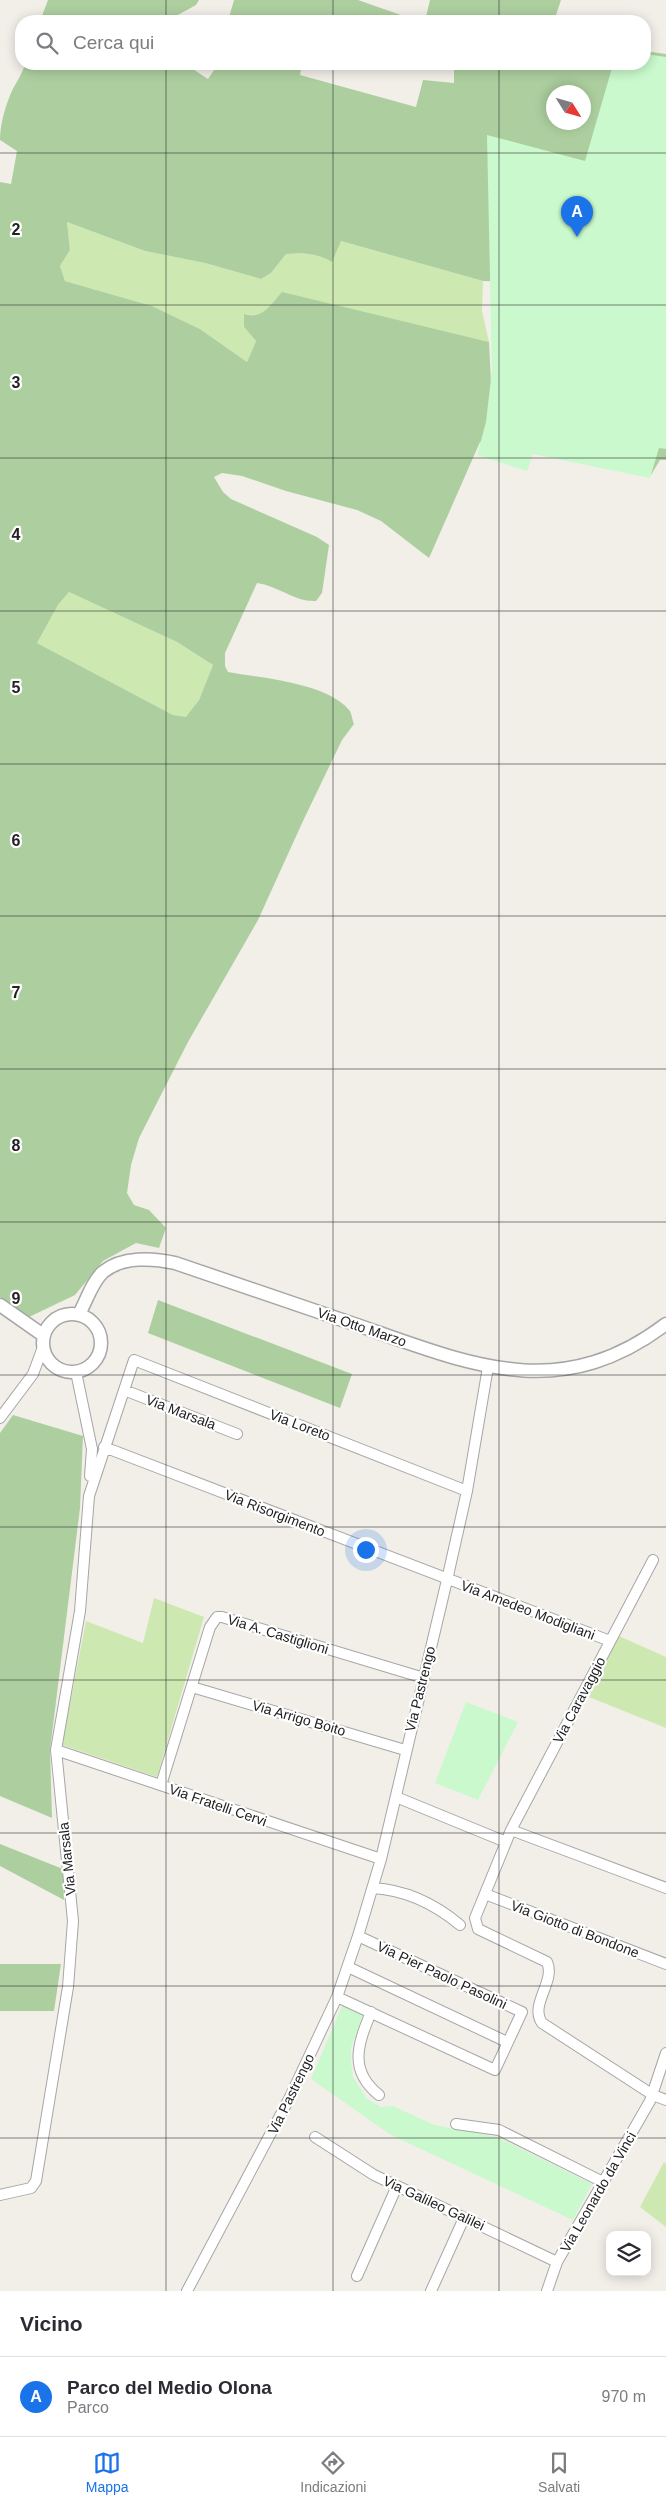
<!DOCTYPE html>
<html lang="it">
<head>
<meta charset="utf-8">
<style>
	body { margin:0; font-family:Helvetica,sans-serif; background:#f2f2f3; color:#2b2b33 }
	.controls { position:absolute; right:15px; bottom:15px; display:grid; overflow:hidden; border-radius:10px; box-shadow:0 2px 12px #0003 }
	.controls button { width:45px; height:45px; display:grid; place-items:center; padding:0; border:0; border-bottom:1px solid #e1e1e2; background:#fff; color:#2b2b33; font:25px sans-serif }
	.compass { position:absolute; left:546px; top:85px; width:45px; height:45px; border-radius:50%; background:#fff; box-shadow:0 2px 12px #0003; rotate:127deg }
	.you { position:absolute; left:365px; top:1549px; width:18px; height:18px; margin:-12px; border:4px solid #fff; border-radius:50%; background:#1a73e8; box-shadow:0 0 0 8px #1a73e833 }
	.badge { display:grid; place-items:center; width:32px; height:32px; border-radius:50%; background:#1a73e8; color:#fff; font-size:16px; font-weight:700 }
	.pin { position:absolute; translate:-50% -41px; filter:drop-shadow(0 1px 2px #0008) }
	.pin::after { content:''; position:absolute; top:26px; width:18px; height:15px; background:inherit; clip-path:polygon(0 0,100% 0,50% 100%) }
	.list { margin:0; padding:0; list-style:none }
	h2 { display:flex; justify-content:space-between; align-items:center; height:65px; margin:0; padding:0 20px; font-size:21px }
	h2 small { font-size:16px; font-weight:400; color:#7c7c81 }
	.list li { display:grid; grid-template-columns:32px 1fr auto; gap:15px; align-items:center; box-sizing:border-box; height:80px; padding:0 20px; border-top:1px solid #e1e1e2 }
	.list b { display:block; font-size:19px; white-space:nowrap }
	.list p { margin:0; font-size:16px; white-space:nowrap; color:#7c7c81 }
	.list em { font-size:16px; font-style:normal; color:#7c7c81 }
	.icon { flex:none; width:28px; height:28px; fill:none; stroke:currentColor; stroke-width:2; stroke-linecap:round; stroke-linejoin:round }
	.map { position:relative; flex:none; width:666px; height:2291px; overflow:hidden }
	.search { position:absolute; background:#fff; box-shadow:0 2px 12px #0003; left:15px; right:15px; top:15px; height:55px; display:flex; align-items:center; gap:12px; box-sizing:border-box; padding:0 18px; border-radius:20px; color:#7c7c81; font-size:19px }
	.sheet { height:145px; background:#fff }
	nav { display:flex; justify-content:space-around; align-items:center; box-sizing:border-box; height:70px; border-top:1px solid #e1e1e2; background:#fff; font-size:14px; color:#7c7c81 }
	nav a { display:grid; justify-items:center; gap:2px }
	nav .on { color:#1a73e8 }
	.map>svg:first-child { display:block }
	.grass { fill:#cde9b1 }
	.forest { fill:#adcf9f; fill-rule:evenodd }
	.park { fill:#c9f9cc }
	.lines { fill:none; stroke-linecap:round; stroke-linejoin:round }
	.minor-casing { stroke:#a6a6a6; stroke-width:12 }
	.tertiary-casing { stroke:#a6a6a6; stroke-width:15 }
	.minor { stroke:#fff; stroke-width:10 }
	.tertiary { stroke:#fff; stroke-width:12 }
	.grid { fill:none; stroke:#222; stroke-width:1; stroke-opacity:0.55 }
	.labels { text-anchor:middle; dominant-baseline:central; stroke-width:4.5; stroke-linejoin:round; paint-order:stroke }
	.street-label { font-size:14px; fill:#222; stroke:#fff }
	.grid-label { font-size:16px; text-anchor:middle; font-weight:bold; fill:#222; stroke:#fff; stroke-width:4.5; stroke-linejoin:round; paint-order:stroke }
</style>
</head>
<body>
<div class="map">
<svg width="666" height="2291" viewBox="0 0 666 2291">
	<rect width="100%" height="100%" fill="#f2efe9"/>
	<path class="grass" d="M67,222L145,251L205,263L261,279L271,273L286,254H310L324,257L341,241L483,281L482,311L489,342L353,310L272,304C264,314 256,317 244,314V327L256,341L247,362L200,329L152,306L65,281L60,266L70,250Z
		M69,592L177,642L213,665L199,700L186,718L173,715L37,643L58,605Z
		M154,1598L204,1617L157,1777L62,1745L86,1621L143,1643Z
		M619,1636L666,1657V1728L589,1697Z
		M664,2162L666,2164V2227L640,2207Z"/>
	<path class="forest" d="M48,0H199L196,5L167,21H40Z
		M234,0H358L418,21H228Z
		M430,0H561L554,21H425Z
		M645,51L666,54V288L483,281L341,241L332,262C318,253 303,253 286,254L271,273L261,279L205,263L145,251L67,222L70,250L60,266L65,281L152,306L200,329L247,362L256,341L244,327V314C263,320 270,305 282,292L489,342L491,383L666,421V460H660L651,475L480,442L429,558L381,521L357,510L286,491L242,476L222,473L214,477L223,492L231,499L317,537L329,545L322,593L316,601C295,602 278,586 257,583L225,653V666L228,672C261,678 327,683 349,710C352,713 352,720 354,724L342,740L303,821L258,920L188,1042L139,1138L131,1165L127,1193L134,1205L149,1210L166,1228L159,1248L136,1243L103,1261L75,1295L29,1317L0,1297V182L11,184L17,151L0,140C0,125 5,107 11,93C16,82 22,75 25,64H185L208,79L218,64H302L300,75L416,107L423,80L454,83V64H585L598,68L610,64H645ZM554,92H584V122H554ZM69,592L177,642L213,665L199,700L186,717L173,715L37,643L58,605Z
		M158,1300L352,1374L340,1408L148,1333Z
		M13,1415L83,1436L80,1508L50,1750L52,1818L0,1796V1433Z
		M0,1844L63,1869L64,1900L0,1866Z
		M0,1964H61L54,2011H0Z"/>
	<path class="park" d="M645,54L666,57V449L659,448L650,478L533,454L527,471L477,455L486,422L492,370L487,135L585,161L612,68L618,64H645Z
		M466,1702L518,1722L478,1800L435,1783Z
		M343,2004L363,2014L351,2048V2062L353,2077L367,2099L381,2107L393,2106L434,2125L497,2137L592,2184L573,2220L391,2135L311,2079Z"/>
	<g class="lines">
		<g class="minor-casing">
			<path id="minor" d="M76,1372L92,1449L90,1476
				M124,1390L237,1434
				M0,1418L33,1374L43,1347
				M104,1447L610,1641
				M653,1560L511,1830L475,1918L478,1929L547,1962C556,1981 529,2005 542,2023L653,2095L666,2100
				M192,1687L405,1750
				M56,1750L381,1859
				M161,1785L210,1627L217,1617H222L424,1678
				M396,1797L506,1842
				M511,1830L666,1888
				M373,1888C406,1890 435,1904 460,1925
				M485,1894L666,1964
				M348,1967L507,2042
				M337,1997L495,2070L522,2012L358,1936
				M371,2012C358,2044 348,2070 379,2095
				M456,2124L499,2130L603,2182
				M315,2137L374,2175L557,2262
				M0,2195L31,2188L36,2181L68,1987L73,1921L56,1750L80,1611L89,1496L134,1360L467,1491
				M357,2276L397,2186
				M187,2291L290,2097L337,1997L358,1936L381,1859L447,1580L467,1491L488,1367
				M431,2291L464,2218
				M547,2291L557,2262L650,2101L666,2053"/>
		</g>
		<g class="tertiary-casing">
			<path id="tertiary" d="M0,1305L43,1335
				M43 1343a29 29 0 1 1 58 0a29 29 0 1 1-58 0Z
				M79,1314C86,1302 92,1282 103,1272C122,1256 153,1258 175,1263C235,1284 295,1304 354,1324C467,1363 558,1406 666,1324"/>
		</g>
		<use href="#minor" class="minor"/>
		<use href="#tertiary" class="tertiary"/>
	</g>
	<path class="grid" d="M166,0V21M333,0V21M499,0V21M166,64V2291M333,64V2291M499,64V2291M0,153H666M0,305H666M0,458H666M0,611H666M0,764H666M0,916H666M0,1069H666M0,1222H666M0,1375H666M0,1527H666M0,1680H666M0,1833H666M0,1986H666M0,2138H666"/>
	<g class="labels">
		<g class="street-label">
			<text transform="translate(362 1327) rotate(19)">Via Otto Marzo</text>
			<text transform="translate(181 1412) rotate(21)">Via Marsala</text>
			<text transform="translate(300 1425) rotate(21)">Via Loreto</text>
			<text transform="translate(275 1513) rotate(21)">Via Risorgimento</text>
			<text transform="translate(528 1610) rotate(21)">Via Amedeo Modigliani</text>
			<text transform="translate(278 1634) rotate(17)">Via A. Castiglioni</text>
			<text transform="translate(420 1689) rotate(-76)">Via Pastrengo</text>
			<text transform="translate(579 1700) rotate(-62)">Via Caravaggio</text>
			<text transform="translate(299 1718) rotate(16)">Via Arrigo Boito</text>
			<text transform="translate(218 1805) rotate(19)">Via Fratelli Cervi</text>
			<text transform="translate(67 1859) rotate(-96)">Via Marsala</text>
			<text transform="translate(575 1929) rotate(21)">Via Giotto di Bondone</text>
			<text transform="translate(442 1975) rotate(25)">Via Pier Paolo Pasolini</text>
			<text transform="translate(291 2094) rotate(-64)">Via Pastrengo</text>
			<text transform="translate(598 2192) rotate(-60)">Via Leonardo da Vinci</text>
			<text transform="translate(434 2203) rotate(25)">Via Galileo Galilei</text>
		</g>
	</g>
	<g class="grid-label">
		<text x="16" y="235">2</text>
		<text x="16" y="388">3</text>
		<text x="16" y="540">4</text>
		<text x="16" y="693">5</text>
		<text x="16" y="846">6</text>
		<text x="16" y="998">7</text>
		<text x="16" y="1151">8</text>
		<text x="16" y="1304">9</text>
	</g>
</svg>
<div class="controls">
<button><svg class="icon" aria-label="layers" viewBox="0 0 24 24"><path d="M12 4l9 5-9 5-9-5zM3 14l9 5 9-5"/></svg></button>
</div>
<svg class="compass" viewBox="-18 -18 36 36"><path d="M0-13l5 13h-10z" fill="#e53935"/><path d="M0 13l5-13h-10z" fill="#7c7c81"/></svg>
<div class="you"></div>
<div class="pin badge" style="left:577px;top:237px">A</div>
<div class="search"><svg class="icon" aria-label="search" viewBox="0 0 24 24"><circle cx="10" cy="10" r="6"/><path d="M15 15l6 6"/></svg>Cerca qui</div>
</div>
<section class="sheet">
<h2>Vicino<small></small></h2>
<ul class="list">
<li><span class="badge">A</span><div><b>Parco del Medio Olona</b><p>Parco</p></div><em>970 m</em></li>
</ul>
</section>
<nav>
<a class="on"><svg class="icon" aria-label="map" viewBox="0 0 24 24"><path d="M3 6l6-2 6 2 6-2v14l-6 2-6-2-6 2zM9 4v14M15 6v14"/></svg>Mappa</a>
<a><svg class="icon" aria-label="directions" viewBox="0 0 24 24"><path d="M12 3l9 9-9 9-9-9zM9 14v-3h6M13 9l2 2-2 2"/></svg>Indicazioni</a>
<a><svg class="icon" aria-label="saved" viewBox="0 0 24 24"><path d="M7 4h10v16l-5-4-5 4z"/></svg>Salvati</a>
</nav>
</body>
</html>
